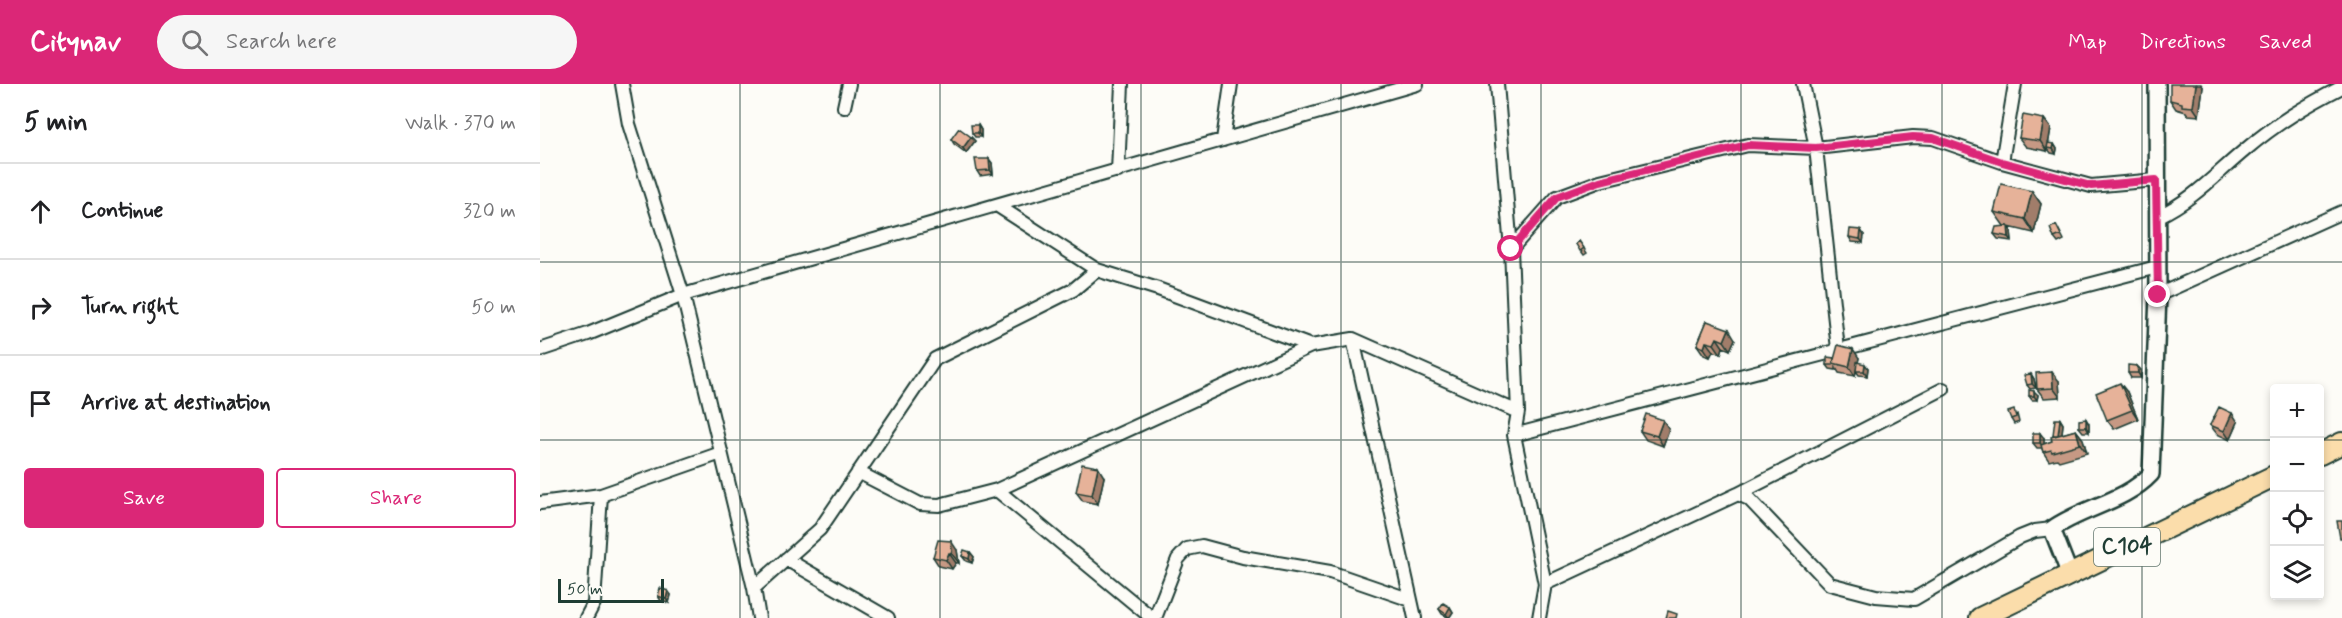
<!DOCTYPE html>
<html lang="en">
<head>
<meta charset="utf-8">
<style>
	body { margin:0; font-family:Mynerve,sans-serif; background:#f6f6f6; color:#202124 }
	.controls { position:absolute; right:18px; bottom:18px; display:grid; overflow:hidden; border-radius:6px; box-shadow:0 3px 9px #0003 }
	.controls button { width:54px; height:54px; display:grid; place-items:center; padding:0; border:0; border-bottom:2px solid #e0e0e0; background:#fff; color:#202124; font:30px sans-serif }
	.scale { position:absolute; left:18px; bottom:15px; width:106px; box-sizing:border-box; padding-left:6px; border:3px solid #1f3d34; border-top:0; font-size:16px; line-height:21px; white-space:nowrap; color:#1f3d34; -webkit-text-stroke:4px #fdfcf7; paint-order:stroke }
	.stop { position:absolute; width:18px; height:18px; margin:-14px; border:4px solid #db2777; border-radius:50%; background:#fff }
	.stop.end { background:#db2777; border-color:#fff; box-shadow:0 2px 6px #0008 }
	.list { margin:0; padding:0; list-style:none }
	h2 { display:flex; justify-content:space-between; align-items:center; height:78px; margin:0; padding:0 24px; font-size:26px }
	h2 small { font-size:20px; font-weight:400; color:#757577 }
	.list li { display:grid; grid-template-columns:39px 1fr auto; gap:18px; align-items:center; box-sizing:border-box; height:96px; padding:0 24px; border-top:2px solid #e0e0e0 }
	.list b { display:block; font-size:22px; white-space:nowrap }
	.list em { font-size:20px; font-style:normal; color:#757577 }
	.actions { display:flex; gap:12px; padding:18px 24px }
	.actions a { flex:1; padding:14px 0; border:2px solid #db2777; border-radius:6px; text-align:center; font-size:21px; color:#db2777 }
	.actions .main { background:#db2777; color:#fff }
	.icon { flex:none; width:33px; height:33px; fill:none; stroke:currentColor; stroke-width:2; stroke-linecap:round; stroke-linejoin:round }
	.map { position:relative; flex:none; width:1802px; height:534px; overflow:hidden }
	header { display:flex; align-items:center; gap:36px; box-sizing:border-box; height:84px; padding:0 30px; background:#db2777; color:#fff }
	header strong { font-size:28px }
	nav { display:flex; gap:33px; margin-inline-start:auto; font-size:21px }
	.search { width:420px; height:54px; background:#f6f6f6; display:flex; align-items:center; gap:15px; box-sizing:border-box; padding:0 21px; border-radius:33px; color:#757577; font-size:22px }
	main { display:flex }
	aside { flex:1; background:#fff }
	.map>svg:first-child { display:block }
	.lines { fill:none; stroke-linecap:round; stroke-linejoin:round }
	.minor-casing { stroke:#1f3d34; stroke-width:16 }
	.tertiary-casing { stroke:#1f3d34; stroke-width:20 }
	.trunk-casing { stroke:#1f3d34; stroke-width:24 }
	.minor { stroke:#fdfcf7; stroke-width:12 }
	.tertiary { stroke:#fdfcf7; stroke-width:15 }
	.trunk { stroke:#fbddab; stroke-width:20 }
	.wall { fill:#c69984; stroke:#1f3d34; stroke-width:1.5 }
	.shaded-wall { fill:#a17d6b; stroke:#1f3d34; stroke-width:1.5 }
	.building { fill:#e6b299; stroke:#1f3d34; stroke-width:1.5 }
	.route { stroke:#db2777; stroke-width:8 }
	.grid { fill:none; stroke:#1f3d34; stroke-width:1.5; stroke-opacity:0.55 }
	.labels { text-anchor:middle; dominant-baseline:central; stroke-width:4.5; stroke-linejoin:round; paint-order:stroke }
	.shield { fill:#fdfcf7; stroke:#62766e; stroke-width:1.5 }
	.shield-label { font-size:22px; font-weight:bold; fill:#1f3d34 }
</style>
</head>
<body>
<header>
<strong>Citynav</strong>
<div class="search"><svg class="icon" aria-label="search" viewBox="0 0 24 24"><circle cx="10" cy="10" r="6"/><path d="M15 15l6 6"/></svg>Search here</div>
<nav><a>Map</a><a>Directions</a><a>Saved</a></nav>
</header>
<main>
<aside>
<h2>5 min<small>Walk · 370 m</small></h2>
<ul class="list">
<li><svg class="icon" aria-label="ahead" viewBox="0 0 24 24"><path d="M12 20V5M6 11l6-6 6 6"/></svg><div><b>Continue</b></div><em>320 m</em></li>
<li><svg class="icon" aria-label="right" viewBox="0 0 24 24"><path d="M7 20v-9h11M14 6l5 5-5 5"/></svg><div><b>Turn right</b></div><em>50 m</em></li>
<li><svg class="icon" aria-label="arrive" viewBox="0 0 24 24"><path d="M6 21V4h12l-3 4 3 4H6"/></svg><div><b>Arrive at destination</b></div></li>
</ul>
<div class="actions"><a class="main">Save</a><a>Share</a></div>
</aside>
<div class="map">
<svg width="1802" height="534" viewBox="0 0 1802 534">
	<rect width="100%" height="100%" fill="#fdfcf7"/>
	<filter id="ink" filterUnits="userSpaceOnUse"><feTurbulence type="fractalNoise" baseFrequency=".0167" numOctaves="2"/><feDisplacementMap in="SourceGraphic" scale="12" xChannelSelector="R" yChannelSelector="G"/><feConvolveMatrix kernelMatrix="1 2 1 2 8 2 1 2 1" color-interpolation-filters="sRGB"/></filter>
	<g filter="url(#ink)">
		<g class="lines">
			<g class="minor-casing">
				<path id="minor" d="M82,0L89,40L143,211L214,504L219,534
					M957,0L971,165L978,328L974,351L1005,500L999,534
					M1263,0L1276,64L1298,265
					M304,23L309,0
					M683,56L691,0
					M1462,78L1475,0
					M578,87L582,0
					M458,122L557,186L618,205L771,262
					M1617,133C1653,116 1675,91 1705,66C1737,39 1765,22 1802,3
					M971,165L1017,113L1060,97L1208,61L1276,64L1373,53L1393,54L1462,78L1551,102L1616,96
					M1618,211L1802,128
					M813,255L875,534
					M0,266L48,250L143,211L877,0
					M974,351L1617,183
					M318,388L380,420L399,421L457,406L771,262L813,255L978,328
					M457,406L612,534
					M1198,410L1403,305
					M0,419L61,411L181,369
					M246,475L348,534
					M1005,500L1198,410L1209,415L1290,500L1336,512L1374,515L1480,453L1495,447L1512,445
					M214,504L280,445L395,275L533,206L557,186
					M46,534L54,519L61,411
					M615,534L638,475L647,465L662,462L703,473L790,488L871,516"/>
			</g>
			<g class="tertiary-casing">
				<path id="tertiary" d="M1530,491L1512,445C1543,423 1585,418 1611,390L1618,211L1617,0"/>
			</g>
			<g class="trunk-casing">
				<path id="trunk" d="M1780,370L1802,359
					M1440,534L1734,392"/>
			</g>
			<use href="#minor" class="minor"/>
			<use href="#tertiary" class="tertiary"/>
			<use href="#trunk" class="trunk"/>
		</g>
		<path class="wall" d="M1663,3L1659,32L1648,31L1646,28L1636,25L1630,16Z
			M1504,35L1511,44L1507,67L1486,63L1479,54Z
			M438,41L441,46V53H435L432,49Z
			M431,53L435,57L426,69L414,60L411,55Z
			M1514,60L1517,65L1516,70L1511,69L1507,64Z
			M449,75L452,79L453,90L440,92L437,87Z
			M1492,107L1501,120L1494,149L1469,143L1471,147L1472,157L1458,155L1454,150L1466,142H1464L1454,128Z
			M1519,146L1524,156L1518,159L1514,154Z
			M1324,151L1323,159L1312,158L1309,153Z
			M1039,157L1047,169L1044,171L1036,160Z
			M1167,237L1195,255L1190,266L1183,263L1181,270L1173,267L1170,273L1164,271L1157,261Z
			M1294,274H1319L1318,278L1328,284L1327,292L1319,291L1316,287L1315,292L1299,289L1296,284V286L1290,285L1287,281Z
			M1597,282L1601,286V294H1591L1588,289Z
			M1491,290L1494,295L1496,304L1490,305L1487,301Z
			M1519,297L1520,313L1504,314L1497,305Z
			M1587,308L1598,335L1574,345L1567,336Z
			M1498,311L1497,316H1492L1489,312Z
			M1477,330L1479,338L1474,340L1471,335Z
			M1520,335L1523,340L1522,350L1536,346L1543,355L1547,369L1519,377L1517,375L1509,377L1503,368L1502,364H1497L1493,359L1504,354V360L1512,357L1514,352L1513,351Z
			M1546,335L1549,340V348H1543L1539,343Z
			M1698,338L1690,356L1677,350L1670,341Z
			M1129,345L1123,362L1106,356L1100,347Z
			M564,393L558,420L543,417L536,408Z
			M417,466L419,479H416L412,485L399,482L393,473Z
			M430,468L434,473L432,479L426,477L422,472Z
			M128,507L131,511L129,519L121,517L118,512Z
			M910,523L913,528L909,534L902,530L899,525Z"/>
		<path class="shaded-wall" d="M1656,0H1661L1663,3L1659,32L1653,23Z
			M1504,35L1511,44L1507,67L1500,57Z
			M438,41L441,46V53L438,49Z
			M431,53L435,57L426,69L423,64Z
			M1514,60L1517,65L1516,70L1513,65Z
			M449,75L452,79L453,90L450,86Z
			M1492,107L1501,120L1494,149L1485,135Z
			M1468,142L1471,147L1472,157L1469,153Z
			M1321,146L1324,151L1323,159L1320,155Z
			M1189,245L1195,255L1190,266L1184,257Z
			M1177,254L1183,263L1181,270L1174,260Z
			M1166,258L1173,267L1170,273L1164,264Z
			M1313,265L1319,274L1315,292L1309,283Z
			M1325,280L1328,284L1327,292L1324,287Z
			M1597,282L1601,286V294L1598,289Z
			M1512,288L1519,297L1520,313L1513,304Z
			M1491,290L1494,295L1496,304L1492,300Z
			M1580,299L1587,308L1598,335L1592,326Z
			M1494,307L1498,311L1497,316L1494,312Z
			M1692,329L1698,338L1690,356L1684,347Z
			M1520,335L1523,340L1521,356L1518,351Z
			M1546,335L1549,340V348L1546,343Z
			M1123,336L1129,345L1123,362L1117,352Z
			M1536,346L1543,355L1547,369L1540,360Z
			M1500,349L1504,354V364L1500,359Z
			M558,383L564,393L558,420L552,411Z
			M411,457L417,466L419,479L412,470Z
			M430,468L434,473L432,479L429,475Z
			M409,469L416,479L412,485L406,476Z
			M128,507L131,511L129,519L126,515Z
			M910,523L913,528L909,534L906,530Z"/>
		<path class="building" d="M1630,0H1656L1653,23L1642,22V19L1630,16Z
			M1483,31L1504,35L1500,57L1479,54Z
			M431,41H438V49H432Z
			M419,44L431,53L423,64L411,55Z
			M1508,59L1514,60L1513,65L1507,64Z
			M435,75H449L450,86L437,87Z
			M1461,100L1492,107L1485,135L1454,128Z
			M1516,141L1521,151L1514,154L1510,144Z
			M1468,142L1469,153L1454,150L1456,143Z
			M1310,145L1321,146L1320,155L1309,153Z
			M1039,157L1044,164L1040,167L1036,160Z
			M1167,237L1189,245L1184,257L1177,254L1174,260L1166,258L1164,264L1157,261Z
			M1298,261L1313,265L1309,283L1293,279Z
			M1287,273L1294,274L1293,281H1287Z
			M1317,278L1325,280L1324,287H1316Z
			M1588,281L1597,282L1598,289H1588Z
			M1512,288L1513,304L1497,305L1496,289Z
			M1491,290L1492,300L1487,301L1484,291Z
			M1580,299L1592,326L1567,336L1556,309Z
			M1489,306L1494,307V312H1489Z
			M1679,323L1692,329L1684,347L1670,341Z
			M1474,326L1476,333L1471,335L1468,328Z
			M1106,330L1123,336L1117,352L1100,347Z
			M1515,335H1520L1518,351H1513Z
			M1546,335V343H1539V336Z
			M1536,346L1540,360L1512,368L1511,366L1503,368L1501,361L1512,357L1511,353Z
			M1493,349H1500V359H1493Z
			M542,380L558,383L552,411L536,408Z
			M1797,437H1802V454H1800Z
			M398,456L411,457L412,470L409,469L406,476L393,473Z
			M424,466L430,468L429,475L422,472Z
			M120,504L128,507L126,515L118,512Z
			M903,519L910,523L906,530L899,525Z
			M1128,527L1137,530L1136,534H1126Z"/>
	</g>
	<g class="lines" filter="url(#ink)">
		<path class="route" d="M971,165L1017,113L1060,97L1208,61L1276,64L1373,53L1393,54L1462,78L1551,102L1616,96L1618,211"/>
	</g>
	<path class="grid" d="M200,0V534M400,0V534M601,0V534M801,0V534M1001,0V534M1201,0V534M1402,0V534M1602,0V534M0,178H1802M0,356H1734M1780,356H1802"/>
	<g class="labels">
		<rect class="shield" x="1554" y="444" width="66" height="38" rx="4.5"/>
		<g class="shield-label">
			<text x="1587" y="463">C104</text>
		</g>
	</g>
</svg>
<div class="controls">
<button>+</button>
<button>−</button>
<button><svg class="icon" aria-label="locate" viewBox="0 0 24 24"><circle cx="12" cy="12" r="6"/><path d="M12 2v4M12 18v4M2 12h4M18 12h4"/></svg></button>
<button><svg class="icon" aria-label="layers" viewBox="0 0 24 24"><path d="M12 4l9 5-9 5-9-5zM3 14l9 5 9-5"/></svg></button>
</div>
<div class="scale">50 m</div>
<div class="stop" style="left:971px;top:165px"></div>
<div class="stop end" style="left:1618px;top:211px"></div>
</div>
</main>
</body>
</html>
